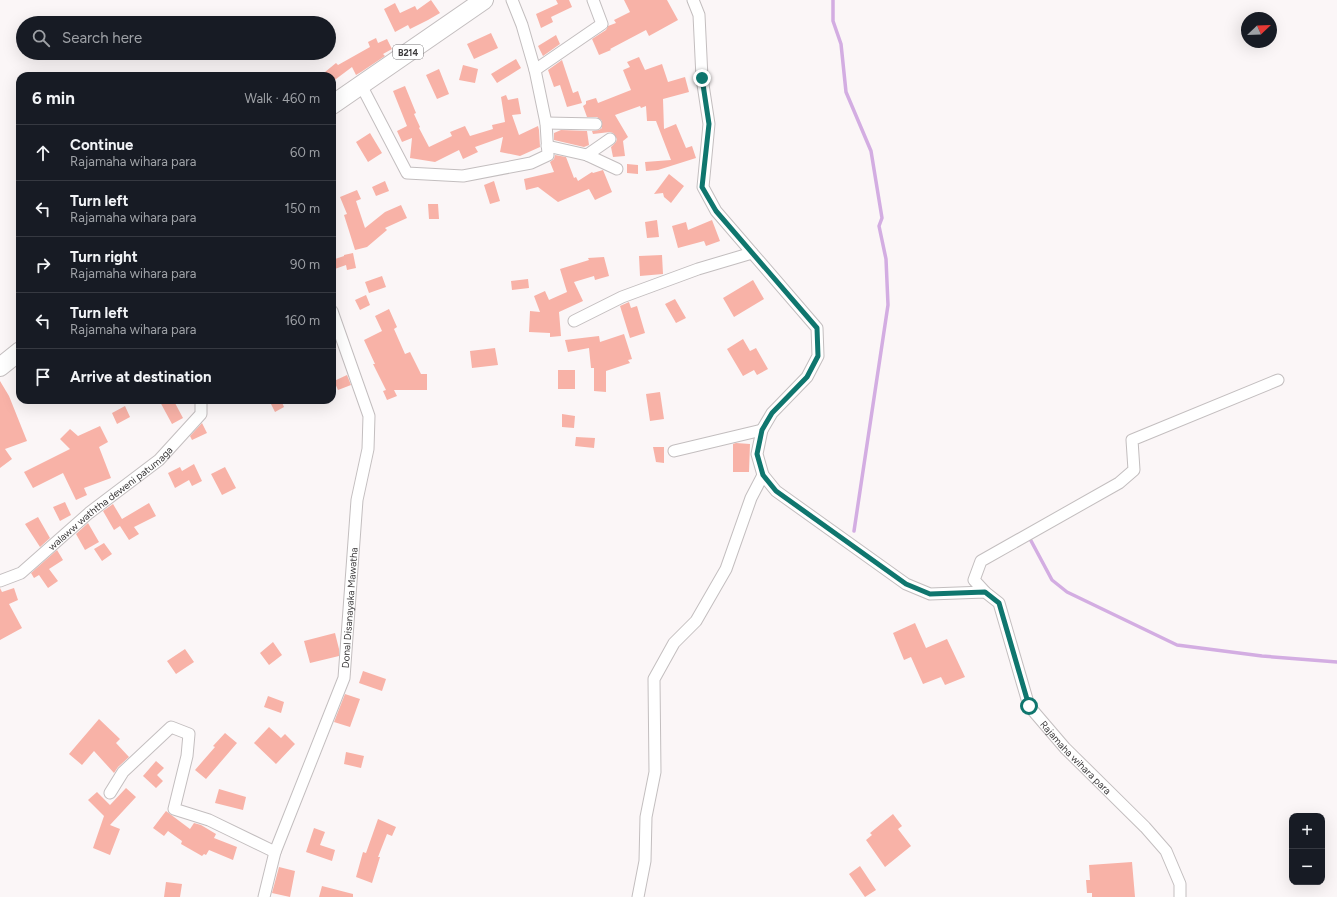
<!DOCTYPE html>
<html lang="en">
<head>
<meta charset="utf-8">
<style>
	body { margin:0; font-family:Figtree,sans-serif; background:#242831; color:#f1f3f6 }
	.controls { position:absolute; right:12px; bottom:12px; display:grid; overflow:hidden; border-radius:8px; box-shadow:0 4px 16px #0002 }
	.controls button { width:36px; height:36px; display:grid; place-items:center; padding:0; border:0; border-bottom:1px solid #363941; background:#171b24; color:#f1f3f6; font:20px sans-serif }
	.compass { position:absolute; left:1241px; top:12px; width:36px; height:36px; border-radius:50%; background:#171b24; box-shadow:0 4px 16px #0002; rotate:67deg }
	.stop { position:absolute; width:12px; height:12px; margin:-9px; border:3px solid #0f766e; border-radius:50%; background:#fff }
	.stop.end { background:#0f766e; border-color:#fff; box-shadow:0 1px 4px #0008 }
	.list { margin:0; padding:0; list-style:none }
	h2 { display:flex; justify-content:space-between; align-items:center; height:52px; margin:0; padding:0 16px; font-size:17px }
	h2 small { font-size:13px; font-weight:400; color:#9ea1a6 }
	.list li { display:grid; grid-template-columns:26px 1fr auto; gap:12px; align-items:center; box-sizing:border-box; height:56px; padding:0 16px; border-top:1px solid #363941 }
	.list b { display:block; font-size:15px; white-space:nowrap }
	.list p { margin:0; font-size:13px; white-space:nowrap; color:#9ea1a6 }
	.list em { font-size:13px; font-style:normal; color:#9ea1a6 }
	.icon { flex:none; width:22px; height:22px; fill:none; stroke:currentColor; stroke-width:2; stroke-linecap:round; stroke-linejoin:round }
	.map { position:relative; flex:none; width:1337px; height:897px; overflow:hidden }
	.search { position:absolute; background:#171b24; box-shadow:0 4px 16px #0002; left:16px; top:16px; width:320px; height:44px; display:flex; align-items:center; gap:10px; box-sizing:border-box; padding:0 14px; border-radius:22px; color:#9ea1a6; font-size:15px }
	.panel { position:absolute; background:#171b24; box-shadow:0 4px 16px #0002; left:16px; top:72px; width:320px; height:332px; border-radius:12px }
	.map>svg:first-child { display:block }
	.lines { fill:none; stroke-linecap:round; stroke-linejoin:round }
	.stream { stroke:#d3ade2; stroke-width:3.5 }
	.building { fill:#f8b2a7 }
	.street-casing { stroke:#c3bebf; stroke-width:13 }
	.primary-casing { stroke:#c3bebf; stroke-width:20 }
	.street { stroke:#fff; stroke-width:11 }
	.primary { stroke:#fff; stroke-width:18 }
	.route { stroke:#0f766e; stroke-width:5 }
	.labels { text-anchor:middle; dominant-baseline:central; stroke-width:3.5; stroke-linejoin:round; paint-order:stroke }
	.shield { fill:#fff; stroke:#767576; stroke-width:1 }
	.shield-label { font-size:9px; font-weight:bold; fill:#3c3a3b }
	.street-label { font-size:10px; fill:#3c3a3b; stroke:#fff }
</style>
</head>
<body>
<div class="map">
<svg width="1337" height="897" viewBox="0 0 1337 897">
	<rect width="100%" height="100%" fill="#fbf6f7"/>
	<g class="lines">
		<path class="stream" d="M833,0V21L841,44L846,92L871,151L882,218L879,226L886,259L888,305L854,531
			M1029,537L1052,580L1067,592L1177,645L1262,656L1337,662"/>
	</g>
	<path class="building" d="M431,0L440,13L428,20L410,29L408,25L395,32L384,9L395,3L400,13L415,6L417,10Z
		M556,0H569L572,7L551,17L553,22L541,28L536,14L558,4Z
		M624,0H667L678,20L649,36L646,30L610,49L611,50L599,55L592,39L606,30L608,26L616,23L614,20L630,12Z
		M491,33L498,48L474,59L467,44Z
		M556,35L560,44L543,56L538,46Z
		M376,38L378,43L387,39L392,49L383,54L385,56L361,72L356,75L352,67L332,82V76H328L325,72L336,63L338,65L370,47L368,42Z
		M639,57L645,70L662,64L668,82L685,77L689,92L663,99L664,129L676,124L686,148L692,146L696,158L658,170L646,171L645,162L671,160L656,121H647L646,106L641,108L640,106L615,115L628,137L623,141L625,156L613,157L611,147L616,142L617,139L613,133L610,132L593,134L592,131L599,130L602,128V121L597,117H587L583,106L586,104V101L596,98L598,103L631,90L623,70L630,67L627,62Z
		M516,59L521,68L497,83L491,74Z
		M562,60L573,93L578,91L582,103L567,107L560,85L554,87L548,70Z
		M463,65L478,69L475,83L459,80Z
		M439,69L449,94L437,99L426,75Z
		M405,86L416,113L414,114L420,127L419,128L429,147L452,136L450,132L465,126L470,136L493,129L492,125L505,122L501,97L506,95L508,100L518,98L521,114L512,115L519,135L538,126L539,130L540,147L520,156L500,152L503,137L475,147L478,152L463,159L459,150L435,162L410,158L412,138L402,142L397,131L407,126L393,91Z
		M561,130L587,131L589,145L584,147L554,140V133Z
		M370,133L382,153L368,162L356,142Z
		M555,155L566,157L574,178L576,177L578,181L592,172L593,173L603,170L612,192L595,200L589,189L558,202L538,187L526,190L524,179L554,172L550,162L554,159Z
		M627,164L638,165V174L627,173Z
		M669,174L684,186L671,203L664,197L663,193L654,194Z
		M385,181L389,191L376,196L372,187Z
		M494,181L500,201L490,204L484,185Z
		M357,190L361,199L356,201L365,228L385,212L401,205L407,218L385,228L387,230L367,247L355,250L344,215L347,214L340,197Z
		M428,204H438L439,219H429Z
		M657,220L659,237L647,238L645,222Z
		M712,220L720,241L706,246L704,241L678,248L672,226L686,222L688,230Z
		M353,253L356,268L347,270L346,265L332,270V260L344,256V255Z
		M662,255L663,274L640,276L639,256Z
		M604,257L609,276L595,280L594,276L574,282L583,301L559,312L561,336L550,337V333L529,332L530,311L540,312L534,296L545,291L549,300L567,292L560,269L589,260L588,258Z
		M382,276L386,287L369,293L365,282Z
		M528,279L529,288L512,290L511,281Z
		M753,280L764,299L734,317L723,298Z
		M366,295L370,305L360,310L355,300Z
		M675,299L686,318L676,323L665,304Z
		M629,302L631,308L637,306L645,333L630,338L620,306Z
		M389,309L397,327L394,329L405,354L410,352L421,374H427V390H394L397,396L387,400L383,391L386,390L373,364H375L364,340L382,331L375,316Z
		M624,334L632,359L628,360L630,363L606,371V392L594,391V368H591L589,348L568,352L565,340L599,336L600,342Z
		M743,339L750,351L756,348L768,369L757,375L754,370L743,376L727,349Z
		M495,348L498,365L472,368L470,351Z
		M558,370H575V389H558Z
		M347,375L351,385L338,390L334,381Z
		M0,381L9,396L27,441L5,449L12,459L0,468Z
		M660,392L664,419L650,421L646,394Z
		M159,400H171L173,404L175,403L183,418L172,424Z
		M269,400H281L284,407L275,412Z
		M125,406L130,417L117,424L112,413Z
		M562,414L575,416L574,428L562,427Z
		M202,423L207,433L192,440L190,436Z
		M100,426L108,442L99,447L111,478L84,488L87,495L76,500L63,473L33,488L24,472L70,449L60,439L70,429L78,436Z
		M576,437L595,438L594,448L575,446Z
		M736,443L750,444L749,472H733V444Z
		M653,447H664V463L656,462Z
		M194,464L202,481L192,486L189,480L175,488L168,473L180,467L182,471Z
		M225,467L236,488L222,495L211,474Z
		M65,502L71,515L60,521L53,507Z
		M149,503L156,516L134,527L139,534L129,540L120,526L114,530L103,511L113,504L122,519Z
		M38,517L50,538L40,547L25,524Z
		M88,523L99,542L85,550L76,534Z
		M104,543L112,554L102,561L94,549Z
		M57,550L63,560L49,569L58,581L48,588L39,575L34,578L31,573Z
		M0,588L2,592L14,588L18,600L9,604L22,628L0,640Z
		M915,623L926,648L947,639L965,677L945,685L941,677L923,684L911,657L904,660L893,633Z
		M335,633L339,649V656L310,663L304,641Z
		M273,642L282,655L269,665L260,653Z
		M185,649L194,662L176,674L167,661Z
		M363,671L386,679L382,691L359,683Z
		M345,694L360,699L350,727L334,722Z
		M268,696L284,702L281,713L264,707Z
		M99,719L120,739L116,743L129,757L118,767L114,773L94,751L82,765L69,754Z
		M269,727L281,738L285,734L295,744L276,764L254,743Z
		M225,733L237,743L206,779L195,770L215,747L213,746Z
		M346,752L364,756L361,768L344,764Z
		M156,761L164,768L157,775L163,781L156,788L143,776Z
		M126,788L136,797L110,825L120,829L110,855L93,848L104,816L88,800L97,792L110,805Z
		M219,789L246,797L243,810L215,803Z
		M166,811L190,829L194,823L201,825L216,834L214,838L237,847L233,860L209,850L206,855L204,854L202,856L181,844L182,841L168,831L164,836L153,828Z
		M893,814L902,826L898,829L911,846L885,867L866,840L872,835L870,833Z
		M378,819L396,827L392,836L387,834L378,857H380L372,883L356,877L363,852L366,853Z
		M314,828L325,832L320,845L335,850L332,861L306,852Z
		M1132,862L1135,897H1092V893H1087L1086,880H1090L1089,865Z
		M860,866L876,890L865,897L849,874Z
		M279,867L295,871L290,897L272,893Z
		M166,882L182,884L180,897H164Z
		M322,886L353,894V897H319Z"/>
	<g class="lines">
		<g class="street-casing">
			<g id="street">
				<path id="s1" d="M693,0L699,15L702,78L709,124L703,187L716,211L817,328L818,356L807,377L772,413L762,430L757,454L763,475L776,491L906,584L930,594L985,592L999,603L1029,706L1065,748L1145,827L1166,851L1180,884V897"/>
				<path d="M535,70L602,24L593,0"/>
				<path d="M361,85L407,173L463,176L531,163L548,155L546,123L535,70L522,25L512,0"/>
				<path d="M546,123L596,124"/>
				<path d="M547,146L587,155L617,169"/>
				<path d="M587,155L610,139"/>
				<path d="M574,321L622,297L698,269L752,253"/>
				<path d="M674,451L762,430"/>
				<path id="s2" d="M0,581L21,573L89,513L159,460L201,414V400"/>
				<path d="M985,592L974,580L981,561L1119,483L1134,470L1132,440L1278,380"/>
				<path d="M110,793L123,772L171,727L189,734L187,756L174,809L209,820L275,852"/>
				<path id="s3" d="M264,897L275,852L344,678L357,500L368,449L369,416L332,311"/>
				<path d="M638,897L645,861L646,817L655,772L654,679L674,643L696,621L726,569L751,498L763,475"/>
			</g>
		</g>
		<g class="primary-casing">
			<path id="primary" d="M332,105L484,0
				M0,367L20,351"/>
		</g>
		<use href="#street" class="street"/>
		<use href="#primary" class="primary"/>
	</g>
	<g class="lines">
		<path class="route" d="M702,78L709,124L702,187L716,211L817,328L818,356L807,377L772,413L762,430L757,454L763,475L776,491L906,584L930,594L985,592L999,603L1029,706"/>
	</g>
	<g class="labels">
		<rect class="shield" x="393" y="45" width="30" height="14" rx="3"/>
		<g class="shield-label">
			<text x="408" y="52">B214</text>
		</g>
		<g class="street-label">
			<text stroke="none"><textPath href="#s2" startOffset="139">walaww waththa deweni patumaga</textPath></text>
			<text stroke="none"><textPath href="#s3" startOffset="304">Donal Disanayaka Mawatha</textPath></text>
			<text stroke="none"><textPath href="#s1" startOffset="995">Rajamaha wihara para</textPath></text>
		</g>
	</g>
</svg>
<div class="controls">
<button>+</button>
<button>−</button>
</div>
<svg class="compass" viewBox="-18 -18 36 36"><path d="M0-13l5 13h-10z" fill="#e53935"/><path d="M0 13l5-13h-10z" fill="#9ea1a6"/></svg>
<div class="stop" style="left:1029px;top:706px"></div>
<div class="stop end" style="left:702px;top:78px"></div>
<div class="search"><svg class="icon" aria-label="search" viewBox="0 0 24 24"><circle cx="10" cy="10" r="6"/><path d="M15 15l6 6"/></svg>Search here</div>
<section class="panel">
<h2>6 min<small>Walk · 460 m</small></h2>
<ul class="list">
<li><svg class="icon" aria-label="ahead" viewBox="0 0 24 24"><path d="M12 20V5M6 11l6-6 6 6"/></svg><div><b>Continue</b><p>Rajamaha wihara para</p></div><em>60 m</em></li>
<li><svg class="icon" aria-label="left" viewBox="0 0 24 24"><path d="M17 20v-9H6M10 6l-5 5 5 5"/></svg><div><b>Turn left</b><p>Rajamaha wihara para</p></div><em>150 m</em></li>
<li><svg class="icon" aria-label="right" viewBox="0 0 24 24"><path d="M7 20v-9h11M14 6l5 5-5 5"/></svg><div><b>Turn right</b><p>Rajamaha wihara para</p></div><em>90 m</em></li>
<li><svg class="icon" aria-label="left" viewBox="0 0 24 24"><path d="M17 20v-9H6M10 6l-5 5 5 5"/></svg><div><b>Turn left</b><p>Rajamaha wihara para</p></div><em>160 m</em></li>
<li><svg class="icon" aria-label="arrive" viewBox="0 0 24 24"><path d="M6 21V4h12l-3 4 3 4H6"/></svg><div><b>Arrive at destination</b></div></li>
</ul>
</section>
</div>
</body>
</html>
